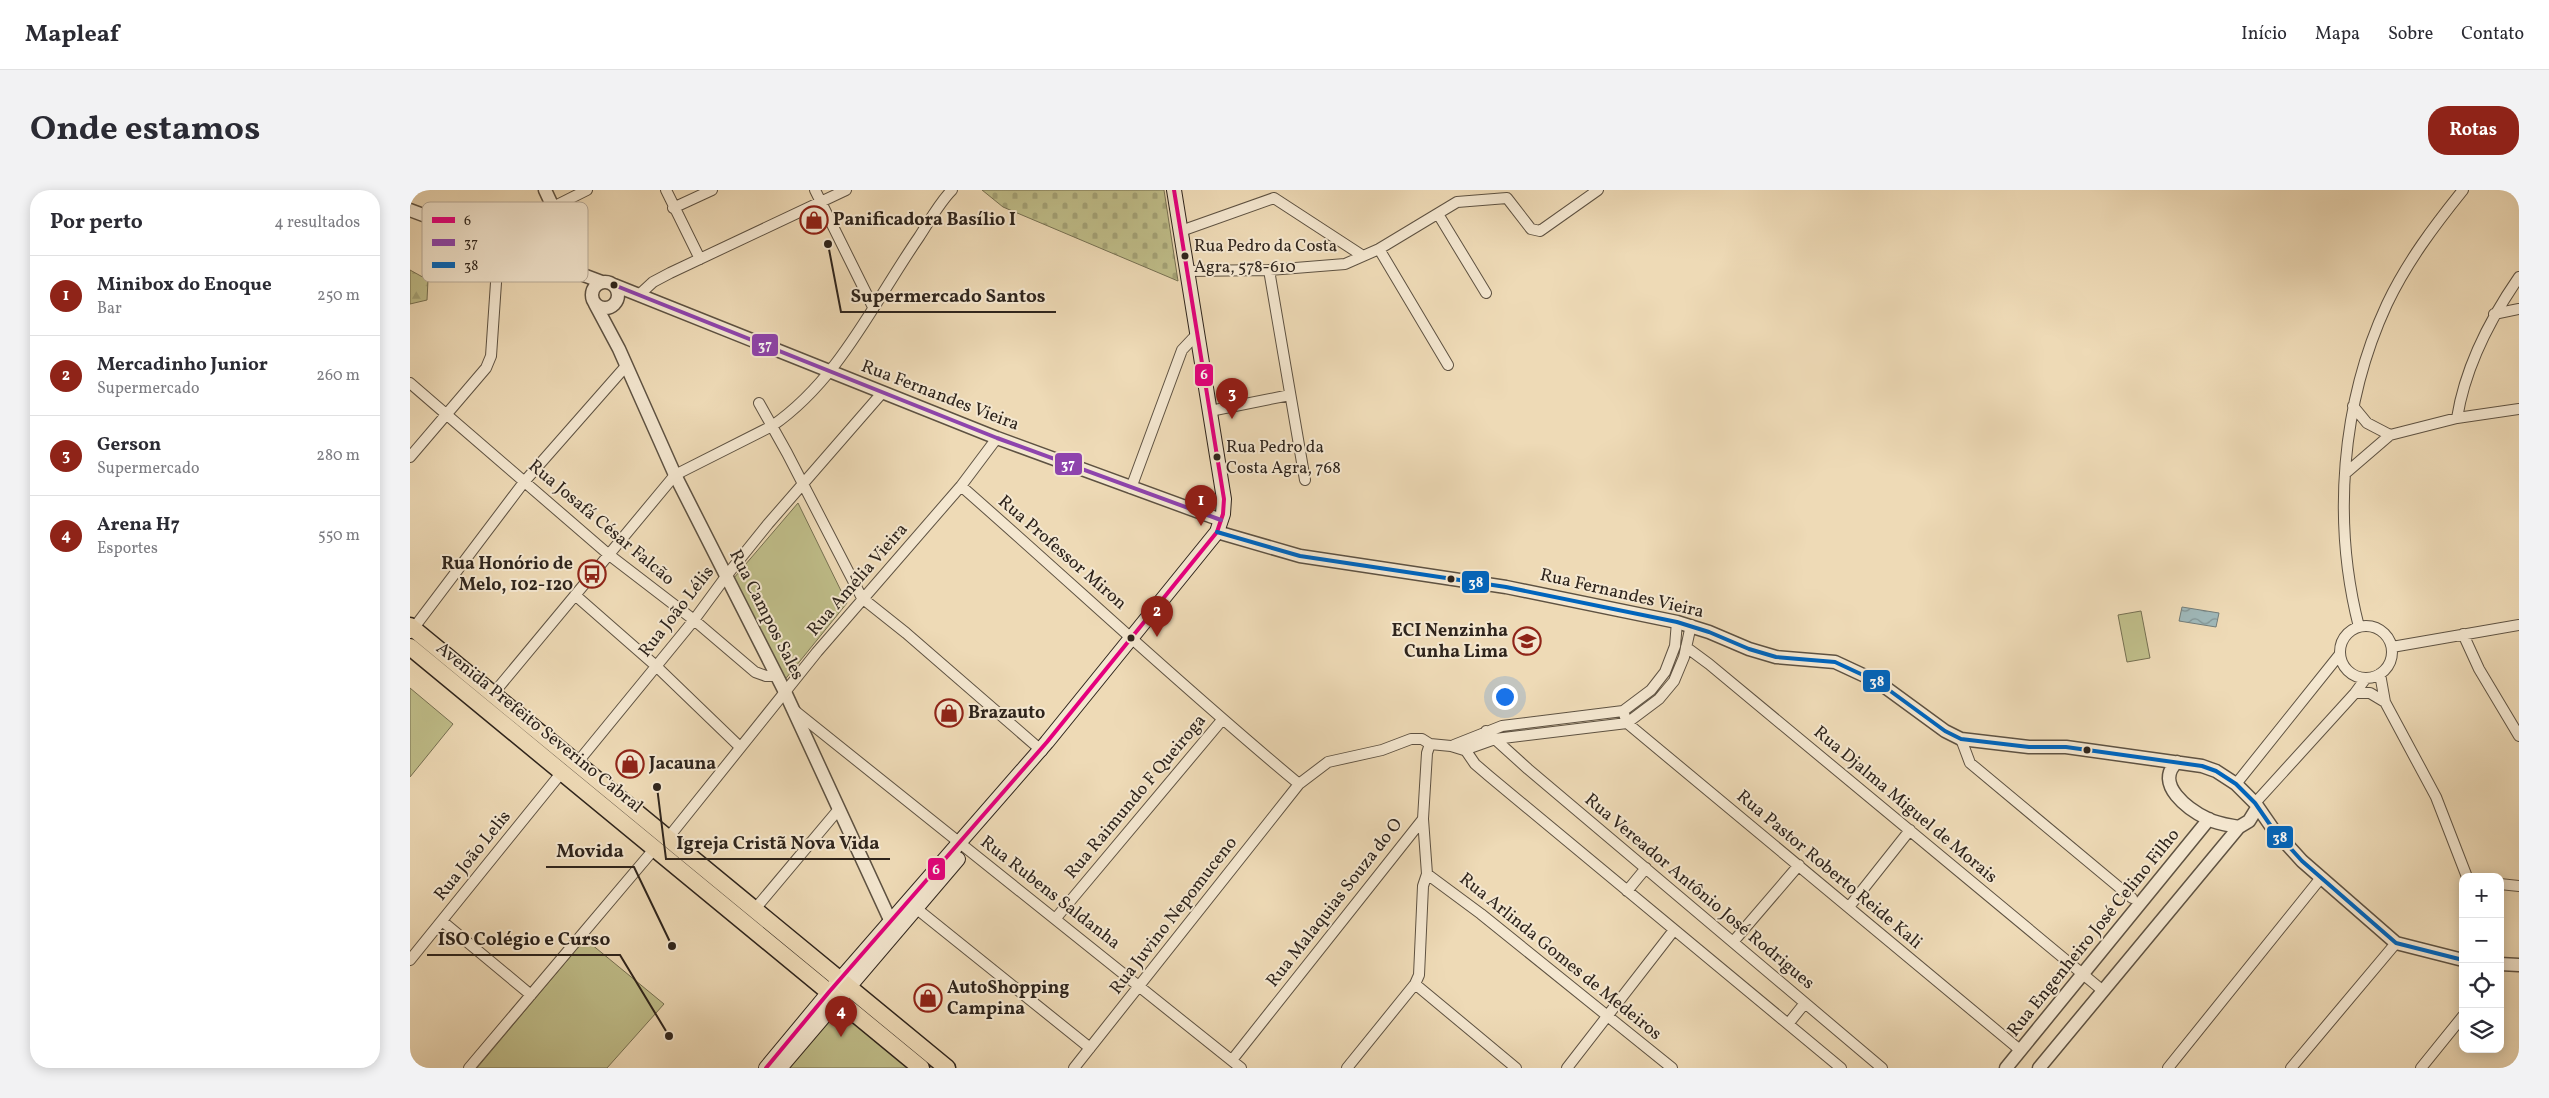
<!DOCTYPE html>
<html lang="pt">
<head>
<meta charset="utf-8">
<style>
	body { margin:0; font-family:Vollkorn,serif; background:#f2f2f3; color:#2b2b33 }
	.controls { position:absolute; right:15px; bottom:15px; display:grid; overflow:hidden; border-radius:10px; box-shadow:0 2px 12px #0003 }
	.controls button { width:45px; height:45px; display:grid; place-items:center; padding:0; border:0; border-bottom:1px solid #e1e1e2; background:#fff; color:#2b2b33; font:25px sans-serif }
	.you { position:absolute; left:1094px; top:506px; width:18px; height:18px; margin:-12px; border:4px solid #fff; border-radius:50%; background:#1a73e8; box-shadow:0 0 0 8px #1a73e833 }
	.badge { display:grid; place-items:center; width:32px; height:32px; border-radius:50%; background:#8f2418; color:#fff; font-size:16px; font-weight:700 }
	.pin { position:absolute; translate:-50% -41px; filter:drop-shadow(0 1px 2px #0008) }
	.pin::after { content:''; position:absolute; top:26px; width:18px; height:15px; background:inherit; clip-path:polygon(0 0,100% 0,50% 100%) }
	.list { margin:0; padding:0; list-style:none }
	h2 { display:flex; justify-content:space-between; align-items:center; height:65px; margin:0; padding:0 20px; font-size:21px }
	h2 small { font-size:16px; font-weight:400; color:#7c7c81 }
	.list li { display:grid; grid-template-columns:32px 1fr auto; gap:15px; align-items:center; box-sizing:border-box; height:80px; padding:0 20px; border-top:1px solid #e1e1e2 }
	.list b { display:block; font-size:19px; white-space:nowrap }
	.list p { margin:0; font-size:16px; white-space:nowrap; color:#7c7c81 }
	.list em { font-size:16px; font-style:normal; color:#7c7c81 }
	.icon { flex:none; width:28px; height:28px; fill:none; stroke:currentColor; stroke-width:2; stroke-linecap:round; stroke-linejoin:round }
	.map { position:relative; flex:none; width:2109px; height:878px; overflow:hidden; border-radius:20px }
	header { display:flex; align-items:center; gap:30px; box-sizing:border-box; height:70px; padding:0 25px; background:#fff; border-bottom:1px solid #e1e1e2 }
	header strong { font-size:24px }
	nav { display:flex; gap:28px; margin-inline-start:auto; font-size:18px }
	.intro { display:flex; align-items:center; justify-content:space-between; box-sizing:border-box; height:120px; padding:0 30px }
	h1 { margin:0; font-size:35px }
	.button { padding:12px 22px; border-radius:20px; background:#8f2418; color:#fff; font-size:18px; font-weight:700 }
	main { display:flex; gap:30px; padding:0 30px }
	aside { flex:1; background:#fff; border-radius:20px; box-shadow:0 2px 12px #0003 }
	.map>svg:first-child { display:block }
	.grass { fill:#bfbd89; stroke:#767052 }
	.forest { fill:url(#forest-firs); stroke:#767052 }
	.cemetery { fill:url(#cemetery-stones); stroke:#767052 }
	.water { fill:url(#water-waves); stroke:#727d7a }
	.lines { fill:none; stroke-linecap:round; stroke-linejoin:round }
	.minor-casing { stroke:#5e5242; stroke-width:12 }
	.tertiary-casing { stroke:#5e5242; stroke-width:15 }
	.secondary-casing { stroke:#2e241c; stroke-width:16 }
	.primary-casing { stroke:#2e241c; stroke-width:19 }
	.minor { stroke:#f4e7d0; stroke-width:10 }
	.tertiary { stroke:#f4e7d0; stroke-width:12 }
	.secondary { stroke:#f4e7d0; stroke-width:14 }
	.primary { stroke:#eedab6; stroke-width:16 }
	.bus-1-casing { stroke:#f4e7d0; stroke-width:8 }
	.bus-2-casing { stroke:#f4e7d0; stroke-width:8 }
	.bus-3-casing { stroke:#f4e7d0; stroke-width:8 }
	.bus-1 { stroke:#e5007d; stroke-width:4 }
	.bus-2 { stroke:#8e44ad; stroke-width:4 }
	.bus-3 { stroke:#0065bd; stroke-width:4 }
	.bus-dot { fill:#2e241c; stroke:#f4e7d0; stroke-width:2 }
	.labels { text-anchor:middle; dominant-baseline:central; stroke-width:4; stroke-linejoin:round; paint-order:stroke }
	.bus-label { font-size:17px; fill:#2e241c; stroke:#f4e7d0; text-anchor:start }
	.poi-label { font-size:18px; font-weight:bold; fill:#2e241c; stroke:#f4e7d0; text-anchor:start }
	.street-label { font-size:18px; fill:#2e241c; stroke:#f4e7d0 }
	.key { fill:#f4e7d0; stroke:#b9ac9a; stroke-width:1 }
	.key-label { font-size:14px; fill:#2e241c }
	.leader { fill:none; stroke:#2e241c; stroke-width:2 }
	.callout-dot { fill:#2e241c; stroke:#f4e7d0; stroke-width:2 }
	.callout-label { font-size:19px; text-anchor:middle; font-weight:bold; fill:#2e241c; stroke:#f4e7d0; stroke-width:4; stroke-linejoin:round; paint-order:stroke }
	.line-badge { stroke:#f4e7d0; stroke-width:2 }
	.badge-label { font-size:14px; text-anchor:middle; font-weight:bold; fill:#fff }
</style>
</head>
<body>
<header>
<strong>Mapleaf</strong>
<nav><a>Início</a><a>Mapa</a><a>Sobre</a><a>Contato</a></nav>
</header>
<div class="intro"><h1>Onde estamos</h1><a class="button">Rotas</a></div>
<main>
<aside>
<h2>Por perto<small>4 resultados</small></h2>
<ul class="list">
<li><span class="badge">1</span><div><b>Minibox do Enoque</b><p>Bar</p></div><em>250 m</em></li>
<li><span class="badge">2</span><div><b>Mercadinho Junior</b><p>Supermercado</p></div><em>260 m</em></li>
<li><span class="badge">3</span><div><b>Gerson</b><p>Supermercado</p></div><em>280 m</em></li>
<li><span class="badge">4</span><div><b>Arena H7</b><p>Esportes</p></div><em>550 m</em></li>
</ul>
</aside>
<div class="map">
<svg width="2109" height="878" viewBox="0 0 2109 878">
	<defs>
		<pattern id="forest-firs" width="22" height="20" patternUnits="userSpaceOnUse" patternTransform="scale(1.25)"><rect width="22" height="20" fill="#bfbd89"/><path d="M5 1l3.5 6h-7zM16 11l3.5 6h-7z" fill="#a4a276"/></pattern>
		<pattern id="cemetery-stones" width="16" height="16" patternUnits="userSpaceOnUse" patternTransform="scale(1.25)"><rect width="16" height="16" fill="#bfbd89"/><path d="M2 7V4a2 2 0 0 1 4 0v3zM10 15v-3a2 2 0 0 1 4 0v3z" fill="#a4a276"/></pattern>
		<pattern id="water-waves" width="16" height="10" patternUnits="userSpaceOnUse" patternTransform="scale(1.25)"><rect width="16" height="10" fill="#9fb8b9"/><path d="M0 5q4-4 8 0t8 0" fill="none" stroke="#829596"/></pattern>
	</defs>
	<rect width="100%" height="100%" fill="#eedab6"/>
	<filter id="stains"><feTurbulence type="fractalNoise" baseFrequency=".004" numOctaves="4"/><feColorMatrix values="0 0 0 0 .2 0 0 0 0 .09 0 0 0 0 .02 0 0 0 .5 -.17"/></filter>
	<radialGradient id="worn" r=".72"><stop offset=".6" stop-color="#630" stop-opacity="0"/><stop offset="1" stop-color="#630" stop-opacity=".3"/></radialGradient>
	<path class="grass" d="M388,313L437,413L373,492L323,389Z
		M1731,421L1740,468L1717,472L1708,425Z
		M0,498L43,534L0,587Z
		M175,749L254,814L197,878H67Z
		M426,815L500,878H373Z"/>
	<path class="forest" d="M0,80L18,90L17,110L0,114Z"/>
	<path class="cemetery" d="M572,0H754L768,91L593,17Z"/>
	<path class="water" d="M1772,417L1809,423L1806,437L1769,431Z"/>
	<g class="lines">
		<g class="minor-casing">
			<path id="minor" d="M256,0L290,69
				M405,0L463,117
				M864,8L953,66
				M143,17L177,0
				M263,18L302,0
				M1028,24L1076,103
				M771,41L864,8
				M969,59L1038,175
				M859,80L895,290
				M777,81L859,80L935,74L969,59L1047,12L1097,8L1121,39L1130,41L1188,0
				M230,104L243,92L260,83L436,0
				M2084,124L2109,119
				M0,193L198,364L284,430L345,482L356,486H367
				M349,213L377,263L452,408L496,443L632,561
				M1943,216L1957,233L1980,245
				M800,221L880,205
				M2047,228C2055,178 2080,129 2109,87
				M0,267L76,178L81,166L87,78L94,57
				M1937,282L1980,245L2047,228L2109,219
				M551,296C664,395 773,498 889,594
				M721,298L772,160L788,143
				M165,405L246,476L330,557
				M1930 462a26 26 0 1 1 52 0a26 26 0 1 1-52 0Z
				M1949,437C1922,332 1931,213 1977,114C1997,72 2024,36 2053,0
				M0,443L114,292L216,176
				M2053,444L2069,479L2109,546
				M1276,457L1299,474L1692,800
				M1982,457L2109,435
				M1970,484L1975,512L2026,607L2057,687
				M1945,503H1960L1975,512
				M83,504L265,285L362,236C429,190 464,112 509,47C519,32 529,13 542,0
				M385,521L831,878
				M1213,521L1217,533L1610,860
				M1076,541L1118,579L1472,878
				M1551,549L1560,573L1722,708
				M1044,555L1092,536L1213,521L1241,500L1255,482L1265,456L1267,432
				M1052,555L1065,574L1079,586L1431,878
				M1054,560L1085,549L1217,533L1249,509L1264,491L1274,467L1281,435
				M167,573L284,430L317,385L358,334L472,203
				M1826,594L1930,464
				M1845,613L1945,503L1956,488
				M258,648L407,462L551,296L587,248
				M1017,684L1071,724L1262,878
				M2090,694L2109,696
				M1217,701L1236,678
				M1439,717L1500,640
				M345,719L429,619
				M507,719L680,858
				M646,728L812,530
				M32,731L121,805
				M1323,752L1389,675
				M0,770L152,582
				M1005,794L1106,878
				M1378,834L1395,813
				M822,870L1013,629L1017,563L1020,554
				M59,878L245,658
				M664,878L889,594L918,572L972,560L1001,549H1012L1020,554L1041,556L1054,560
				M937,878L1005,794L1009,785L1013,696L1017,684L1013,629
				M1157,878L1264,740
				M1758,878L1910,689
				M1881,878L1986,753
				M2011,878L2053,826"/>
		</g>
		<g class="tertiary-casing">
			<path id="tertiary" d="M135,0L163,60L168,83
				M0,20L192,92
				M113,64C138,59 144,45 144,22
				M182 105a13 13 0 1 1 26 0a13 13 0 1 1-26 0Z
				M204,95L587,248L811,330
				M185,114L209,159L265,285L375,502L481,732
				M807,342L890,366L1096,397L1267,432L1299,442L1339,459L1366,467L1425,472L1468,492L1535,541L1551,549L1619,557H1656L1792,576L1806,581L1826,594L1845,613L1863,639L1892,671L1986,753L2053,770
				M1767,572C1743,594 1779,620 1798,629C1808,634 1819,635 1829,637L1839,631L1847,618
				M2090,774L2109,775
				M1596,878L1799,629
				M1629,878L1829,637"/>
		</g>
		<g class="secondary-casing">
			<path id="secondary" d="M356,878L419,802L637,552L807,342L813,324L814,309L764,0
				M370,878L548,669"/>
		</g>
		<g class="primary-casing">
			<path id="primary" d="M0,436L537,878
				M0,457L511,878"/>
		</g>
		<use href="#minor" class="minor"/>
		<use href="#tertiary" class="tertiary"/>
		<use href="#secondary" class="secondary"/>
		<use href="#primary" class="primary"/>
		<g class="bus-1-casing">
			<path id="bus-1" d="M356,878L419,802L637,552L807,342L813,324L814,309L764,0"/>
		</g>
		<g class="bus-2-casing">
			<path id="bus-2" d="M204,95L587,248L811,330"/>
		</g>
		<g class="bus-3-casing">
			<path id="bus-3" d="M807,342L890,366L1096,397L1267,432L1299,442L1339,459L1366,467L1425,472L1468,492L1535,541L1551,549L1619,557H1656L1792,576L1806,581L1826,594L1845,613L1863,639L1892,671L1986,753L2053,770"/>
		</g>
		<use href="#bus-1" class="bus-1"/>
		<use href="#bus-2" class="bus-2"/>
		<use href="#bus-3" class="bus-3"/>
	</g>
	<defs>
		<g id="shop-ring" transform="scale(1.4375)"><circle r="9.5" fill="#f4e7d0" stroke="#8f2418" stroke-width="1.5"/><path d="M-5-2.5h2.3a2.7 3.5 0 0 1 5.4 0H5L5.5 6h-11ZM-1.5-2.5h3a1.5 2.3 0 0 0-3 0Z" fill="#8f2418"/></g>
		<g id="bus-ring" transform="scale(1.4375)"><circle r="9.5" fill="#f4e7d0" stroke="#8f2418" stroke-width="1.5"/><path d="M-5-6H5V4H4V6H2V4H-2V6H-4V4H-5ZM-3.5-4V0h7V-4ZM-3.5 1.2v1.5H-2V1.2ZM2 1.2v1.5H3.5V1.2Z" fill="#8f2418"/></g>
		<g id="school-ring" transform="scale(1.4375)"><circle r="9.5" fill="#f4e7d0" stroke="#8f2418" stroke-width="1.5"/><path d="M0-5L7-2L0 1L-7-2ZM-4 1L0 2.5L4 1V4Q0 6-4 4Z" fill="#8f2418"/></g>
	</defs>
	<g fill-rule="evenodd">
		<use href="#shop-ring" x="404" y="30"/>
		<use href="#bus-ring" x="182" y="384"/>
		<use href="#school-ring" x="1117" y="451"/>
		<use href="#shop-ring" x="539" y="523"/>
		<use href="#shop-ring" x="220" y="574"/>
		<use href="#shop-ring" x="518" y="808"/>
	</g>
	<g class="bus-dot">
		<circle cx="775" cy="66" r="4.5"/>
		<circle cx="204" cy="95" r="4.5"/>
		<circle cx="807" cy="267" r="4.5"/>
		<circle cx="1041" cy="389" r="4.5"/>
		<circle cx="721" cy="448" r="4.5"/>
		<circle cx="1677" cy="560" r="4.5"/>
	</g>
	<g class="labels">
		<g class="bus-label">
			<text x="784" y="56">Rua Pedro da Costa<tspan x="784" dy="21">Agra, 578-610</tspan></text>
			<text x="816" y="257">Rua Pedro da<tspan x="816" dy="21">Costa Agra, 768</tspan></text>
		</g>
		<g class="poi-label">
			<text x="423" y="30">Panificadora Basílio I</text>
			<text x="163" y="374" text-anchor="end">Rua Honório de<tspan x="163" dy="21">Melo, 102-120</tspan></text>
			<text x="1098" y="441" text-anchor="end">ECI Nenzinha<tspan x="1098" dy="21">Cunha Lima</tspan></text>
			<text x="558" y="523">Brazauto</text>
			<text x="239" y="574">Jacauna</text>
			<text x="537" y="798">AutoShopping<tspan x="537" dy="21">Campina</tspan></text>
		</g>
		<g class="street-label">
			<text transform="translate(530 206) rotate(21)">Rua Fernandes Vieira</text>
			<text transform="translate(191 333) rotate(40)">Rua Josafá César Falcão</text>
			<text transform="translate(652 363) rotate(41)">Rua Professor Miron</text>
			<text transform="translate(448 390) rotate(-49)">Rua Amélia Vieira</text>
			<text transform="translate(1212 404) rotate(13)">Rua Fernandes Vieira</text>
			<text transform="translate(267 422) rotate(-52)">Rua João Lélis</text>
			<text transform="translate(356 425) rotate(63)">Rua Campos Sales</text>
			<text transform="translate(129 538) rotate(39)">Avenida Prefeito Severino Cabral</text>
			<text transform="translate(726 607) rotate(-50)">Rua Raimundo F Queiroga</text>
			<text transform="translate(1495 615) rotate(40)">Rua Djalma Miguel de Morais</text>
			<text transform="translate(63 666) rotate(-51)">Rua João Lelis</text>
			<text transform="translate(1419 680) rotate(40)">Rua Pastor Roberto Reide Kali</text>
			<text transform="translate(1289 702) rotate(40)">Rua Vereador Antônio José Rodrigues</text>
			<text transform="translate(640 703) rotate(38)">Rua Rubens Saldanha</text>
			<text transform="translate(925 713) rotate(-52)">Rua Malaquias Souza do O</text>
			<text transform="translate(764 726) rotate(-52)">Rua Juvino Nepomuceno</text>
			<text transform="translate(1684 743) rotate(-51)">Rua Engenheiro José Celino Filho</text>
			<text transform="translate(1150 767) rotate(39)">Rua Arlinda Gomes de Medeiros</text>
		</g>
	</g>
	<rect x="12" y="12" width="166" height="80" rx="8" class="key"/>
	<rect x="22" y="27" width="23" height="6" fill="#e5007d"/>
	<rect x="22" y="49" width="23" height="7" fill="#8e44ad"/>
	<rect x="22" y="72" width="23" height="6" fill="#0065bd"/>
	<g class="key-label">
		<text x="54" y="35">6</text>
		<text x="54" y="57">37</text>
		<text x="54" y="80">38</text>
	</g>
	<path class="leader" d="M418 54L431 122H646M247 597L256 669H480M262 756L224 677H136M259 846L210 765H17"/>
	<g class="callout-dot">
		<circle cx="418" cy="54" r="5"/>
		<circle cx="247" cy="597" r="5"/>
		<circle cx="262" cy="756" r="5"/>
		<circle cx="259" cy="846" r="5"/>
	</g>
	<g class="callout-label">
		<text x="538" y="112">Supermercado Santos</text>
		<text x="368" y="659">Igreja Cristã Nova Vida</text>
		<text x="180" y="667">Movida</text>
		<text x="114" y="755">ISO Colégio e Curso</text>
	</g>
	<g class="line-badge">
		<rect x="341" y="143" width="28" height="24" rx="5" fill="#8e44ad"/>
		<rect x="784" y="173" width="20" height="24" rx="5" fill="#e5007d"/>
		<rect x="644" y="262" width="29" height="24" rx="5" fill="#8e44ad"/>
		<rect x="1051" y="380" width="29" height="24" rx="5" fill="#0065bd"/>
		<rect x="1452" y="479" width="29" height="24" rx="5" fill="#0065bd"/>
		<rect x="1856" y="635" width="28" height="24" rx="5" fill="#0065bd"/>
		<rect x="517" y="667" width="19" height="24" rx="5" fill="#e5007d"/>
	</g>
	<g class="badge-label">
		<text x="355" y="160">37</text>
		<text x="794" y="189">6</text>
		<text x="658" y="279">37</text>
		<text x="1066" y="397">38</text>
		<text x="1467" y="496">38</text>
		<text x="1870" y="652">38</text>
		<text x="526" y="684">6</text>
	</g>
	<rect width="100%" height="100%" filter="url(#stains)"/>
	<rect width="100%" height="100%" fill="url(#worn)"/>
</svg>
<div class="controls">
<button>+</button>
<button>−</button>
<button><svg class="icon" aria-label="locate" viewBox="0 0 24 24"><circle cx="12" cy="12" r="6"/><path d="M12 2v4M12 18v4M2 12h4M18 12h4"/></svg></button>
<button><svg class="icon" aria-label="layers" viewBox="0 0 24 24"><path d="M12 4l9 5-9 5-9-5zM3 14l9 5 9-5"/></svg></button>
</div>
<div class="you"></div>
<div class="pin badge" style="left:791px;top:336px">1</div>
<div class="pin badge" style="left:747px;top:447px">2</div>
<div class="pin badge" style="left:822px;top:229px">3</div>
<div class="pin badge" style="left:431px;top:847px">4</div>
</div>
</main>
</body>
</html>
